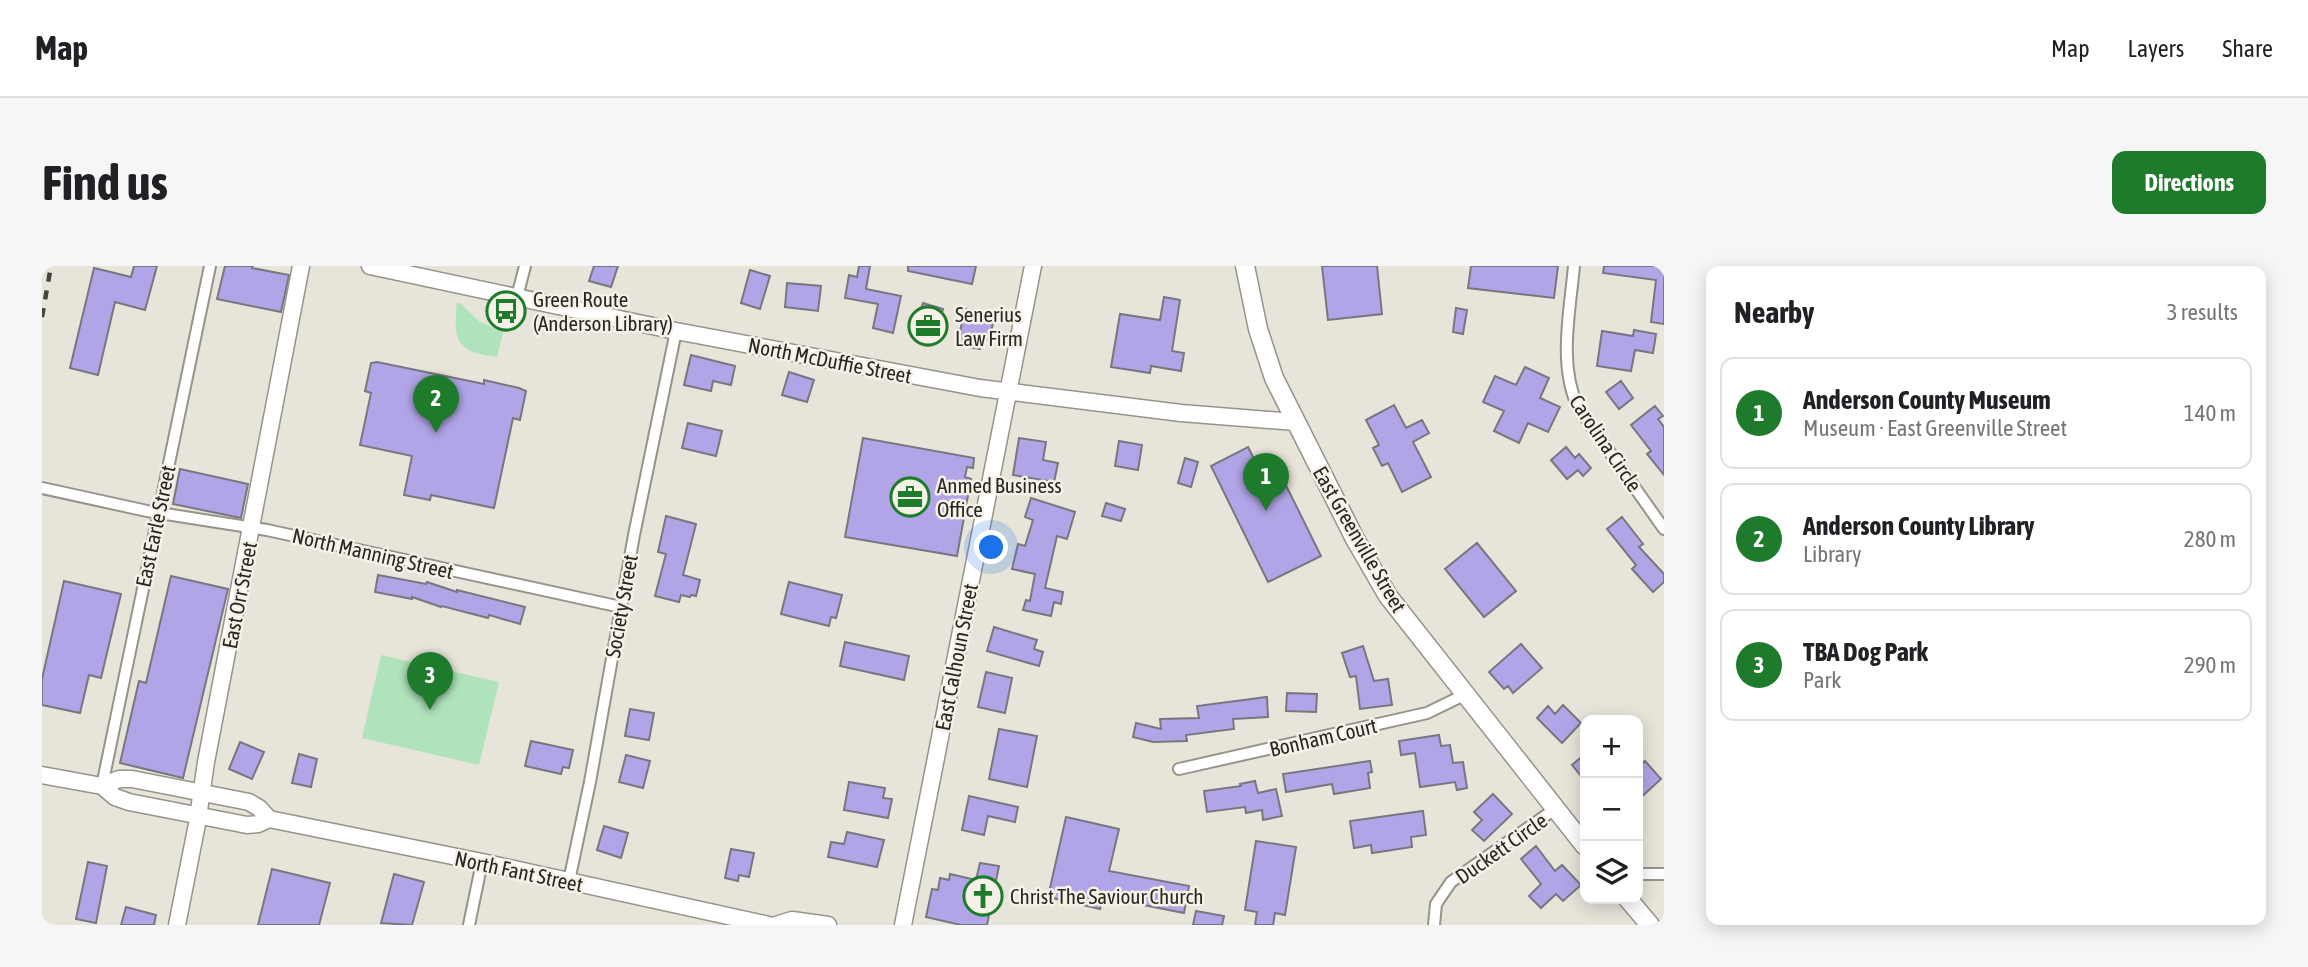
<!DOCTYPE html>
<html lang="en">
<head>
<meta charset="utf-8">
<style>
	body { margin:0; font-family:"Asap Condensed",sans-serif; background:#f6f6f6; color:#202124 }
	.controls { position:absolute; right:21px; bottom:21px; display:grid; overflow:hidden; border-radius:14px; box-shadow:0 4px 18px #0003 }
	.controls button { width:63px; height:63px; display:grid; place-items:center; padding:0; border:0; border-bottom:2px solid #e0e0e0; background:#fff; color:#202124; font:35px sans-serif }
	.you { position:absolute; left:950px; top:282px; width:24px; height:24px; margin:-18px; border:5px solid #fff; border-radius:50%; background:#1a73e8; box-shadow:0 0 0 10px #1a73e833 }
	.badge { display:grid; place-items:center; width:46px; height:46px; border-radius:50%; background:#1e7b2b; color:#fff; font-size:23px; font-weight:700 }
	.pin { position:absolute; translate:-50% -58px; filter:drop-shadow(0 2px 4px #0008) }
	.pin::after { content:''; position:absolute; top:37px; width:24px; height:21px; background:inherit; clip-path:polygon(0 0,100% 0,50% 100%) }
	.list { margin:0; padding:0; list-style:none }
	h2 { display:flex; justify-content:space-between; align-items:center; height:91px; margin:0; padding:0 28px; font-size:30px }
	h2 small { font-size:23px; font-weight:400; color:#757577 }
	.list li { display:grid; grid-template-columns:46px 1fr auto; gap:21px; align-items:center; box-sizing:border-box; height:112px; margin:0 14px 14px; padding:0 14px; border:2px solid #e0e0e0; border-radius:14px }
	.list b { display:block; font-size:26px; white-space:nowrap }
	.list p { margin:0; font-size:23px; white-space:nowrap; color:#757577 }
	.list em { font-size:23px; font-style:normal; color:#757577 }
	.icon { flex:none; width:38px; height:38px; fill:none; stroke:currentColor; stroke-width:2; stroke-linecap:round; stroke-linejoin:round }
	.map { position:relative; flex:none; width:1622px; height:659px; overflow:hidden; border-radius:14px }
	header { display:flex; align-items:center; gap:42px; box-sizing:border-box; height:98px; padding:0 35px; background:#fff; border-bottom:2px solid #e0e0e0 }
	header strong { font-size:33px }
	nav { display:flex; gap:38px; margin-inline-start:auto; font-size:24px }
	.intro { display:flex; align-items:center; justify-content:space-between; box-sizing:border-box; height:168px; padding:0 42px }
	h1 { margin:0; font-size:49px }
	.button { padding:18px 32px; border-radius:14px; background:#1e7b2b; color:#fff; font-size:24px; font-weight:700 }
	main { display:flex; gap:42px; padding:0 42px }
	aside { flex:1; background:#fff; border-radius:14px; box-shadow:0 4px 18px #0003 }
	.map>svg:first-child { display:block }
	.green { fill:#afe3bb }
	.building { fill:#b2a5e7; stroke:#787780; stroke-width:2 }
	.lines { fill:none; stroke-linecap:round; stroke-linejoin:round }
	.street-casing { stroke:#97938a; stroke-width:14 }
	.secondary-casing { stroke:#97938a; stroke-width:19 }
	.primary-casing { stroke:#97938a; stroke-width:21 }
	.street { stroke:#fff; stroke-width:10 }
	.secondary { stroke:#fff; stroke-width:16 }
	.primary { stroke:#fff; stroke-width:18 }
	.rail { stroke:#474540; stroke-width:4.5; stroke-dasharray:9 9; stroke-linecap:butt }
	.labels { text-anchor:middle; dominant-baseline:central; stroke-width:5; stroke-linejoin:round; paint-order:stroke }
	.poi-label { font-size:21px; fill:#282723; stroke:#f5f1e7; text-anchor:start }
	.street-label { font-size:21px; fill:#282723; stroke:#f5f1e7 }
</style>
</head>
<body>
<header>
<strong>Map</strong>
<nav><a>Map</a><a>Layers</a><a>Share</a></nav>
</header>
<div class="intro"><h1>Find us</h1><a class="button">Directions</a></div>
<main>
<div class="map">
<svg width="1622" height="659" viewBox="0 0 1622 659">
	<rect width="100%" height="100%" fill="#e7e4da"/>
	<path class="green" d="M415,37H418L438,56L461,66L455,91C414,86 411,75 415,37Z
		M339,389L457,416L437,499L320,472Z"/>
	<path class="building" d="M92,0H115L103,44L73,36L56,109L28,102L52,2L89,11Z
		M183,0H211L210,2L247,9L239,46L175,33Z
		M552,0H576L569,21L547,15Z
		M817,0H828L824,23L859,30L851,67L831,62L836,38L803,32L807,9L815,11Z
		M866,0H934L930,18L866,5Z
		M1280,0H1335L1340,48L1286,54Z
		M1429,0H1516L1512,32L1426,22Z
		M1562,0H1622V58L1609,56L1614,14L1561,7Z
		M708,4L728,10L718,43L699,37Z
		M745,17L779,20L776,45L743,41Z
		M1122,31L1138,34L1130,85L1142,87L1139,105L1109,100L1108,107L1069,101L1078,48L1118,54Z
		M881,37L901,43L892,76L870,70Z
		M1414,42L1425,44L1421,68L1411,66Z
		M923,43L953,49L947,74L940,72L938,83L915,79Z
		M1592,64L1614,68L1611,87L1593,84L1589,105L1555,100L1560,65L1591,70Z
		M649,89L693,100L689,119L671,115L669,125L642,119Z
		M335,96L442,118V114L477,122L484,125L478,154L471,152L452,242L389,229L388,234L362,229L370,190L318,179L329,127L323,125L329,97Z
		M1483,101L1507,112L1498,132L1518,141L1506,166L1486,157L1477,177L1452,165L1462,145L1441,136L1453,110L1474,119Z
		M747,106L772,114L765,136L740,129Z
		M1579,115L1591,132L1577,143L1564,126Z
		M1352,139L1364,162L1380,154L1387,167L1371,176L1389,211L1360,226L1346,197L1340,200L1331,182L1337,179L1324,154Z
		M1613,140L1621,150L1616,153L1622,161V209L1605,188L1609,185L1589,159Z
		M646,157L680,165L674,190L640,182Z
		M821,172L932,192L931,202L925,201L923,211L929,213L915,290L803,271Z
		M977,172L1004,176L1001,194L1016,197L1012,216L971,209Z
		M1077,175L1100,179L1096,204L1073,200Z
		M1206,181L1214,197L1229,189L1279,290L1226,316L1169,200Z
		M1524,181L1533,192L1537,188L1549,202L1541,210L1536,204L1525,213L1509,194Z
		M1143,192L1156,196L1149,221L1136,217Z
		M138,203L206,218L199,252L131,238Z
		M989,232L1033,246L1025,273L1015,270L1003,322L1021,326L1019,338L1012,336L1009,350L981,344L984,334L988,335L993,308L970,303L976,278L983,280L991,254L983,251Z
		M1064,237L1083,243L1079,255L1060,250Z
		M624,250L654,258L641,309L658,314L654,330L649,329L648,331L639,329L637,336L613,330L624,288L616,286Z
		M1580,251L1601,278L1597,281L1622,308V316L1611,326L1590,303L1594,299L1565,263Z
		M1435,277L1474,325L1442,351L1403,303Z
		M336,309L384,318L385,316L415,326V324L483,341L478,358L447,349L446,352L400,340L399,341L370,331V333L333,326Z
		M129,310L186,323L141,512L78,497L97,415L104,417Z
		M22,315L79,328L59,412L47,409L38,447L0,439V413Z
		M747,316L800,329L794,352L789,351L787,360L739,348Z
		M952,361L995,374L992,383L1001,386L997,400L945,385Z
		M803,376L867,390L862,414L798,400Z
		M1479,378L1500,402L1471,427L1466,420L1462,423L1447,406Z
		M1321,380L1332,415L1346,413L1350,439L1318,443L1314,410L1308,411L1300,387Z
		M944,406L970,412L963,447L936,441Z
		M1245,427L1275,428L1274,446L1244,445Z
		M1225,431L1226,451L1191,453L1192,463L1144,469L1145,475L1111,476L1091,471L1094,457L1119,463L1118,453L1157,452L1155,440Z
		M1521,439L1539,457L1520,477L1495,452L1506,440L1513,448Z
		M588,443L612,447L607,474L583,470Z
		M957,463L995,470L985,521L947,513Z
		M1397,469L1399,480L1408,479L1411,497L1421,496L1425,522L1415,524L1413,516L1378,521L1373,487L1359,489L1357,475Z
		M489,475L531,484L527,502L521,501L519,508L483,500Z
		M198,476L222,486L210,513L187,503Z
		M257,488L275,493L269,521L250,517Z
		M1543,488V515L1530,499Z
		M584,489L608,495L601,522L577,516Z
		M1328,495L1330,506L1326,507L1328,522L1292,528L1290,518L1244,526L1241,508Z
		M1603,495L1619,513L1596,534V501Z
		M1213,515L1216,527L1234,523L1240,550L1221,554L1220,544L1204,547L1203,541L1165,546L1162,525L1199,520L1198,518Z
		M807,516L843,522L841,532L850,533L846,552L802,544Z
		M1451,528L1470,548L1442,575L1430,564L1440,554L1432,546Z
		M927,530L976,541L973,556L946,550L942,569L920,564Z
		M1381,545L1384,569L1369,571L1370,581L1330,587L1329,579L1312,582L1308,555Z
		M1024,551L1077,563L1067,605L1147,620L1142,647L1061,631L1058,643L1006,631Z
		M562,560L586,567L579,592L555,584Z
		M805,566L842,574L835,601L786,591L789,576L802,578Z
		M1214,575L1254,581L1243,649L1233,647L1231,659H1213L1215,646L1203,644Z
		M1494,580L1513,605L1520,599L1539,619L1521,635L1514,628L1499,642L1487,630L1499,618L1479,593Z
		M689,583L712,587L707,611L697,609L696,615L683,612Z
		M46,596L65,600L54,657L34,653Z
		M938,597L957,600L945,659H919L884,651L890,623L896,624L898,612L907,614L908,608L934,614Z
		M230,603L288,617L277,659H216Z
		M352,608L382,616L370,659L339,657Z
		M84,641L114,649L112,659H79Z
		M1154,645L1182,650L1180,659H1151Z"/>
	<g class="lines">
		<g class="street-casing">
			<path id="street" d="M1532,0C1528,45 1516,99 1536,141L1622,263
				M475,31L483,0
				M0,222L105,245L225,264L579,341
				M1137,503L1385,447L1422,429
				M60,520L168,0
				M1596,608H1622
				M527,615L548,516L592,269L634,65
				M427,659L440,596
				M1392,659L1394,638L1409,616L1513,543"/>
		</g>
		<g class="secondary-casing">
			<path id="secondary" d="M328,0L634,65L938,122L1139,147L1253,156
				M0,509L60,520L73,531L87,536L205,559L216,558L227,553L440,596L727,659
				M60,520L77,513H90L207,536L217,542L227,553
				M135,659L155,558L164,496L259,0
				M734,659L750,654L786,659
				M861,659L991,0"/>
		</g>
		<g class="primary-casing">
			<path id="primary" d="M1203,0L1216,63L1232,112L1313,273L1346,330L1543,580
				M1586,633L1608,659"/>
		</g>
		<use href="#street" class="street"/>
		<use href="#secondary" class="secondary"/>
		<use href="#primary" class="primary"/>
		<path class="rail" d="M0,51L9,0"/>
	</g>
	<defs>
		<g id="bus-ring" transform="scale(2.0125)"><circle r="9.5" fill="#f5f1e7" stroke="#1e7b2b" stroke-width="1.5"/><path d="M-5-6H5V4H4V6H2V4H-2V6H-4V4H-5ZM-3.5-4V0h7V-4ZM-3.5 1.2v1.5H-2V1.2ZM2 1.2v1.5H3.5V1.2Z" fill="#1e7b2b"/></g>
		<g id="office-ring" transform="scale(2.0125)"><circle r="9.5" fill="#f5f1e7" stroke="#1e7b2b" stroke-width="1.5"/><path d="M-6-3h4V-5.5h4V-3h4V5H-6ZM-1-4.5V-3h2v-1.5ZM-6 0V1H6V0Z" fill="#1e7b2b"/></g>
		<g id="church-ring" transform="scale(2.0125)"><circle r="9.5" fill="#f5f1e7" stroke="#1e7b2b" stroke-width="1.5"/><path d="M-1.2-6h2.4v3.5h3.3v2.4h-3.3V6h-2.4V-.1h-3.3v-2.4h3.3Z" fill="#1e7b2b"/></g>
	</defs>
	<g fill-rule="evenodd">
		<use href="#bus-ring" x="464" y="45"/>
		<use href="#office-ring" x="886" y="60"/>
		<use href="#office-ring" x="868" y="231"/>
		<use href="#church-ring" x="941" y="630"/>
	</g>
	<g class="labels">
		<g class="poi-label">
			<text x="491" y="33">Green Route<tspan x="491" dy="24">(Anderson Library)</tspan></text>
			<text x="913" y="48">Senerius<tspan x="913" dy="24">Law Firm</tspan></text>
			<text x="895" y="219">Anmed Business<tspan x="895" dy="24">Office</tspan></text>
			<text x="968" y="630">Christ The Saviour Church</text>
		</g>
		<g class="street-label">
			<text transform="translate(788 94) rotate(11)">North McDuffie Street</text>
			<text transform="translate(1564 177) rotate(56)">Carolina Circle</text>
			<text transform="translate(113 260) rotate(-78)">East Earle Street</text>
			<text transform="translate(1318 273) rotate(60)">East Greenville Street</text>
			<text transform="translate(331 287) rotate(13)">North Manning Street</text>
			<text transform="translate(197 329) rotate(-79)">East Orr Street</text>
			<text transform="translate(579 340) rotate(-80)">Society Street</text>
			<text transform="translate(914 391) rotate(-79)">East Calhoun Street</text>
			<text transform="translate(1281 471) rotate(-13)">Bonham Court</text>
			<text transform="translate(1459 582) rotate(-35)">Duckett Circle</text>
			<text transform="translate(477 605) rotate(12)">North Fant Street</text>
		</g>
	</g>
</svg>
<div class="controls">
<button>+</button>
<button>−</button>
<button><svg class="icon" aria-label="layers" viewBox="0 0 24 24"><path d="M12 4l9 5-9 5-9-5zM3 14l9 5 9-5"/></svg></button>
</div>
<div class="you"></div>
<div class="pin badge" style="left:1224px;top:245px">1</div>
<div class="pin badge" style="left:394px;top:167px">2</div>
<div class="pin badge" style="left:388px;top:444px">3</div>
</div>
<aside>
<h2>Nearby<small>3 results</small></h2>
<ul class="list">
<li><span class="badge">1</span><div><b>Anderson County Museum</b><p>Museum · East Greenville Street</p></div><em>140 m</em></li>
<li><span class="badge">2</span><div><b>Anderson County Library</b><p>Library</p></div><em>280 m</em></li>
<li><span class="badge">3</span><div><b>TBA Dog Park</b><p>Park</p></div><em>290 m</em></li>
</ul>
</aside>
</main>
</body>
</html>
